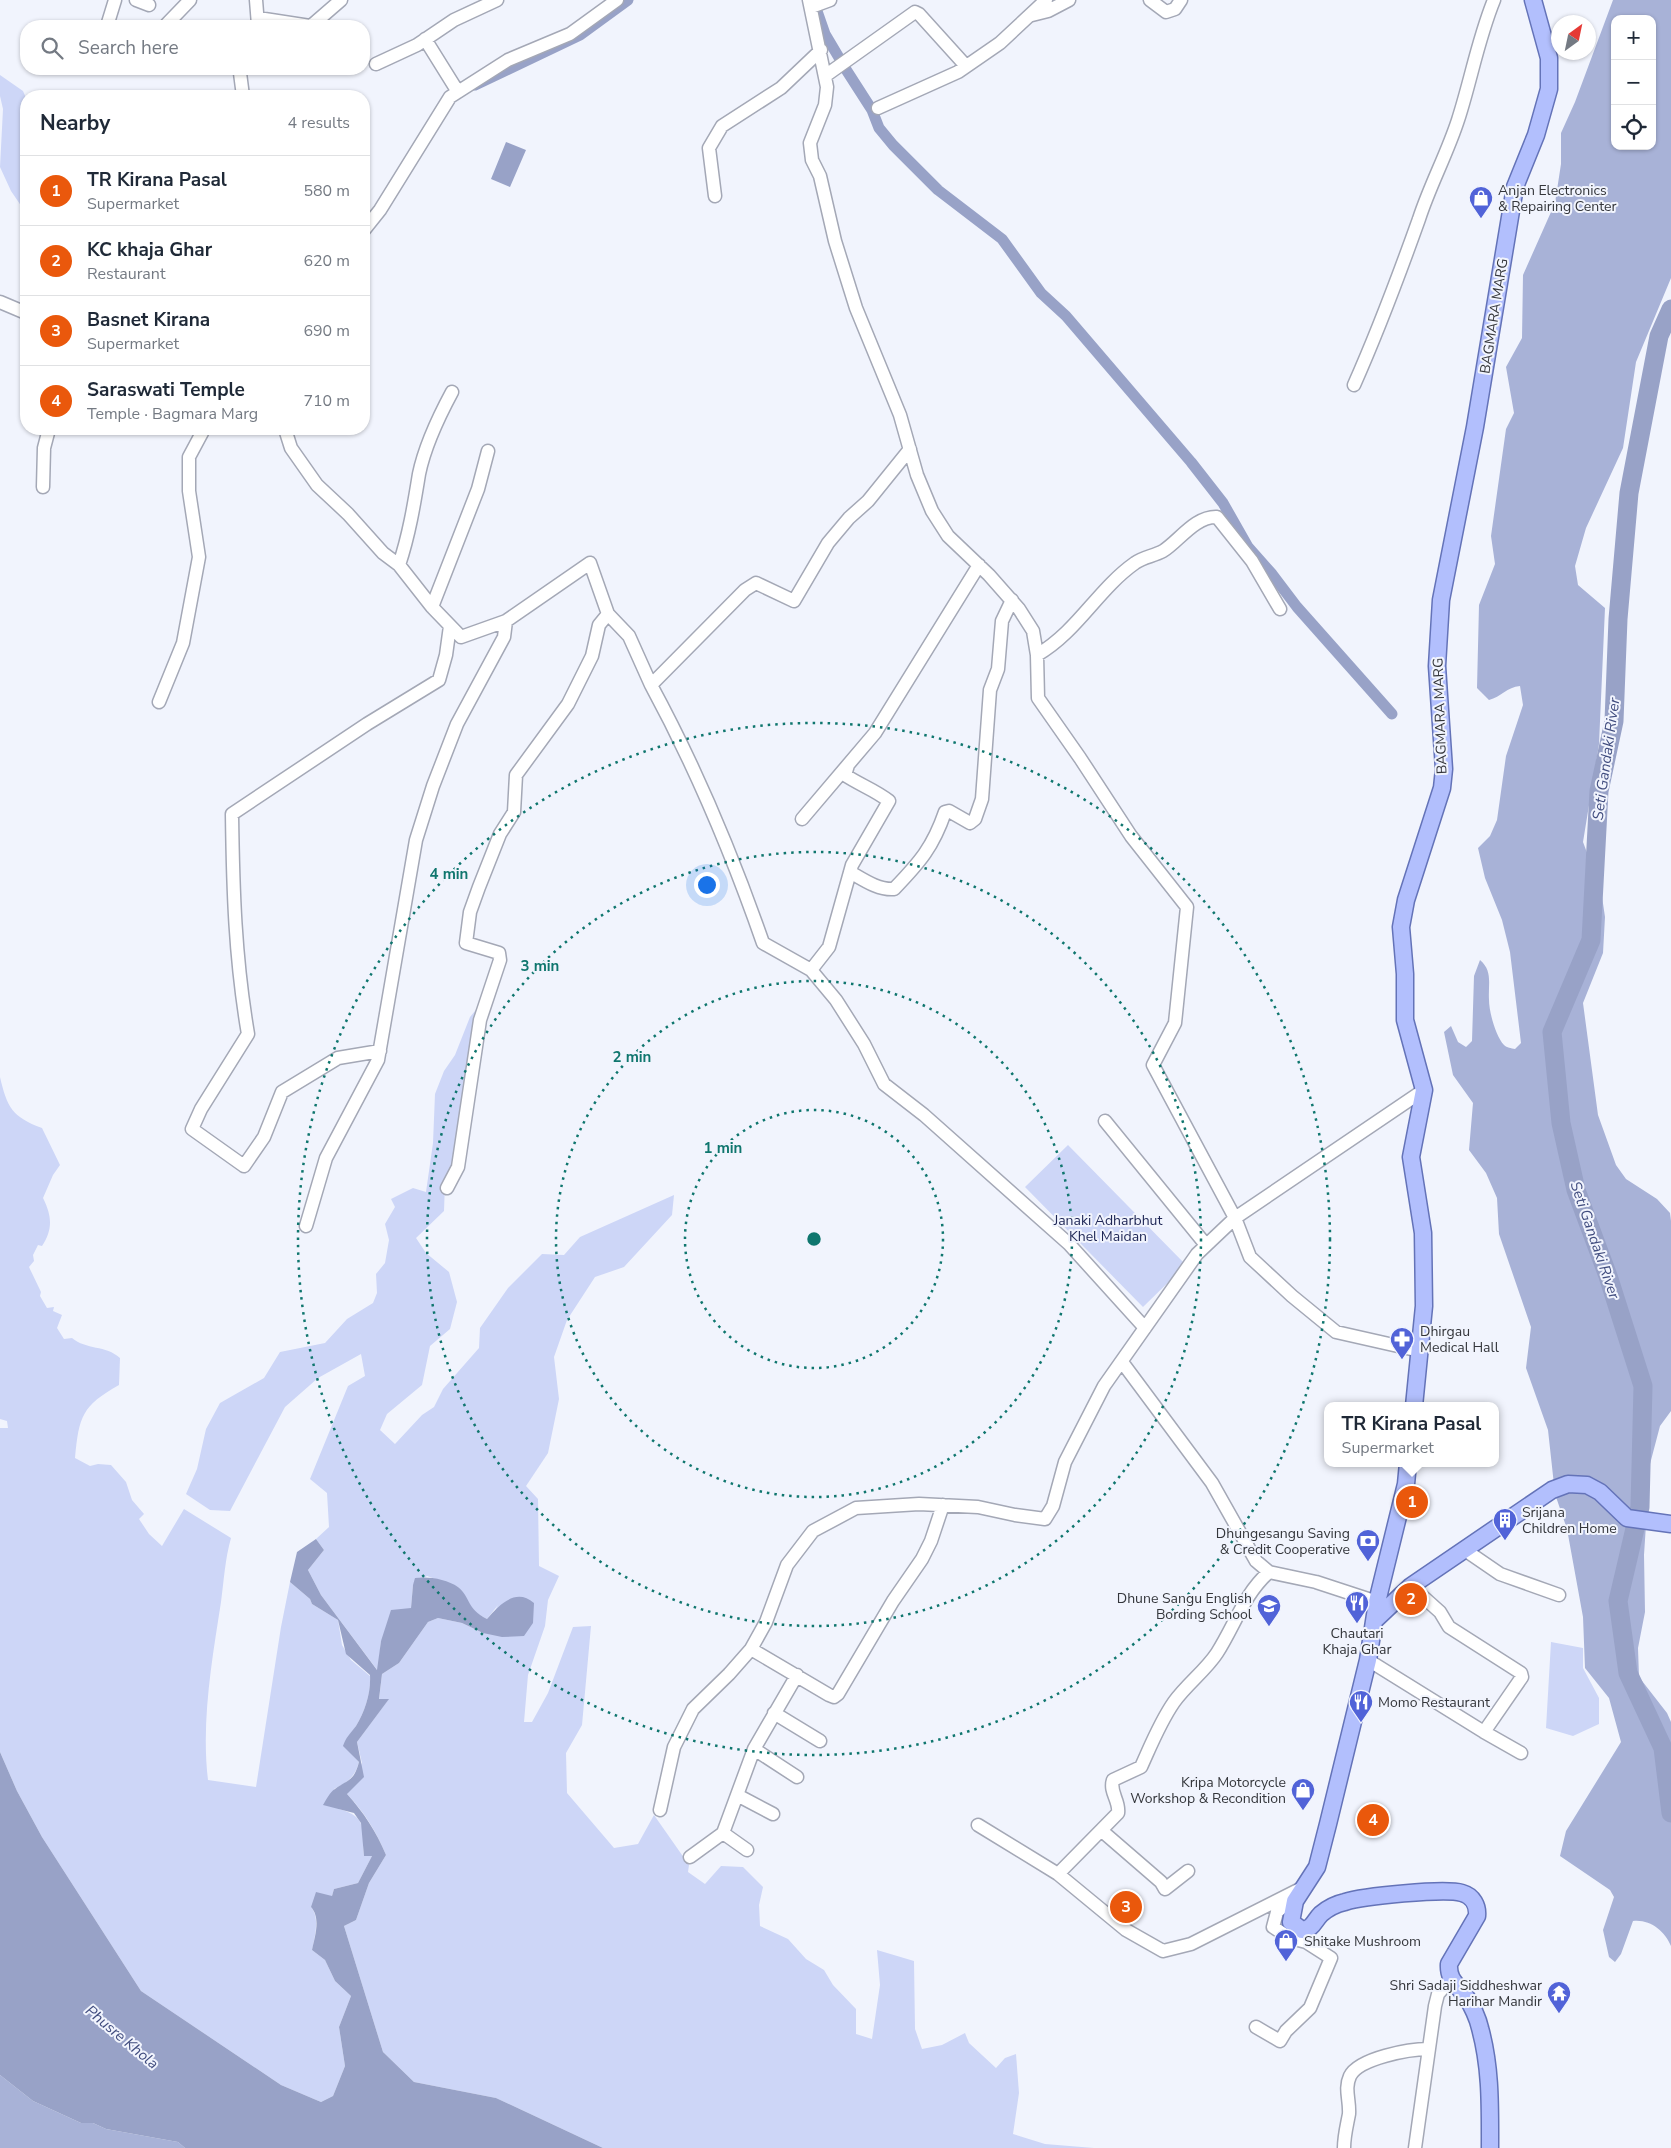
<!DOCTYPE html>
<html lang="en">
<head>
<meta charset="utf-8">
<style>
	body { margin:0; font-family:"Nunito Sans",sans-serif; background:#f2f2f3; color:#1f2937 }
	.controls { position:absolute; right:15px; top:15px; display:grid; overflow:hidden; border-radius:10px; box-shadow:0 1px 4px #0004 }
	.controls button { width:45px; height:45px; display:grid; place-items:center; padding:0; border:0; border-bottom:1px solid #e0e1e3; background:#fff; color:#1f2937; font:25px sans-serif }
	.compass { position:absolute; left:1551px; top:15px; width:45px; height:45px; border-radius:50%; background:#fff; box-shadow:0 1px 4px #0004; rotate:33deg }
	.you { position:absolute; left:706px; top:884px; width:18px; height:18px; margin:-12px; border:4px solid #fff; border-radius:50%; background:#1a73e8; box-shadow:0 0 0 8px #1a73e833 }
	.badge { display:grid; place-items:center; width:32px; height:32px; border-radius:50%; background:#ea580c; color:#fff; font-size:16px; font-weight:700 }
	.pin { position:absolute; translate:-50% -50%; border:2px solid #fff; box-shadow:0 1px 5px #0006 }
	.popup { position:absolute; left:1324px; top:1402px; width:175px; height:65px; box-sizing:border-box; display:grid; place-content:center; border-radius:10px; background:#fff; filter:drop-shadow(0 1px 4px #0005); font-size:16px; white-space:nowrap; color:#747a83 }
	.popup b { font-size:19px; color:#1f2937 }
	.popup::after { content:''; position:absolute; left:50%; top:100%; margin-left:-10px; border:10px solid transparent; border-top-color:#fff }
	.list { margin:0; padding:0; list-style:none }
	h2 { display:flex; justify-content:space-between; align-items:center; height:65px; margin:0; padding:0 20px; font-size:21px }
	h2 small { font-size:16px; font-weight:400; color:#747a83 }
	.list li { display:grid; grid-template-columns:32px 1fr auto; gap:15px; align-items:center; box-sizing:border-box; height:70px; padding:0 20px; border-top:1px solid #e0e1e3 }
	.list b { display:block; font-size:19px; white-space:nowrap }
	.list p { margin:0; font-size:16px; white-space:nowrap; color:#747a83 }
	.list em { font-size:16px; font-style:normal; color:#747a83 }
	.icon { flex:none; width:28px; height:28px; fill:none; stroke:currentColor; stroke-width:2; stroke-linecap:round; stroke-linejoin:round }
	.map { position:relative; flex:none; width:1671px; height:2148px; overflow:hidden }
	.search { position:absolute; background:#fff; box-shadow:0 1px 4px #0004; left:20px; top:20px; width:350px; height:55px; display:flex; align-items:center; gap:12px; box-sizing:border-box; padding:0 18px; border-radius:20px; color:#747a83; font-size:19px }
	.panel { position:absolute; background:#fff; box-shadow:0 1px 4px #0004; left:20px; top:90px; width:350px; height:345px; border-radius:20px }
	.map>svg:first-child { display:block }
	.green { fill:#cdd6f7 }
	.forest { fill:#a8b2d7; fill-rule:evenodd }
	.water { fill:#98a2c7 }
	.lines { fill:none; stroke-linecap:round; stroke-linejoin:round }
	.canal { stroke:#98a2c7; stroke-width:11 }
	.river { stroke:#98a2c7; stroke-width:19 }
	.minor-casing { stroke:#a4a8b6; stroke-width:15 }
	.major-casing { stroke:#6473b8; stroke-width:19 }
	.minor { stroke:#fff; stroke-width:12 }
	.major { stroke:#b2bffd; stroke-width:16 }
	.ring { fill:none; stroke:#0f766e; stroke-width:2.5; stroke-dasharray:2.5 5 }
	.labels { text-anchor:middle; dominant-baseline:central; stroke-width:4; stroke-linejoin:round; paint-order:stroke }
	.poi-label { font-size:14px; fill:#34363b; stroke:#f1f4fd; text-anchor:start }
	.street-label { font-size:14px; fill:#34363b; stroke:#f1f4fd }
	.park-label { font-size:14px; fill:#1e2655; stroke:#f1f4fd }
	.water-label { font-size:15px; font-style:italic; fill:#414d7f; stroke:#f1f4fd }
	.centre { fill:#0f766e; stroke:#f1f4fd; stroke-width:2.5 }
	.ring-label { font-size:15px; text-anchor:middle; font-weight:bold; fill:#0f766e; stroke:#f1f4fd; stroke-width:4; stroke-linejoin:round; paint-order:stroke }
</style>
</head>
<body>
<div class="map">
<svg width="1671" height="2148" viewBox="0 0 1671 2148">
	<rect width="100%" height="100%" fill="#f1f4fd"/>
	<path class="green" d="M0,75L23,91L26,98V167L21,178L26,188V213L11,191L0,167L3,109L0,96Z
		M484,1000L456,1165L445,1183L444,1211L416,1238L426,1253L449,1272L457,1302L450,1329L430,1346L422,1385L387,1414L380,1430L395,1444L422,1415L434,1407L443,1389L479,1348L480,1328L508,1288L542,1254L564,1255L580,1237L674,1195L672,1215L624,1267L595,1277L567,1320L554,1357L559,1399L548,1453L526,1486L538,1499L539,1566L559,1576L548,1600L545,1626L528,1675L524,1722H532L548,1693L573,1627L591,1626L582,1725L566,1753L567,1793L614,1848L638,1844L654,1815L689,1865L688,1872L705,1884L721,1866L743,1867L763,1887L759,1905L760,1926L788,1939L806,1959L824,1970L833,1985L856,2009V2034L872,2039L880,1985L877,1950L914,1961L915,2029L922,2049L942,2045L965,2033L969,2043L996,2068L1005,2058L1016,2054L1019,2093L1013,2134L1045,2144L1094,2148H603L496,2098L414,2082L383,2052L344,1926L356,1920L369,1883L386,1855C376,1831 365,1813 347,1794L362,1763L357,1742L388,1700H379L382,1674L399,1663L428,1622L438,1618L462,1623L483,1633L498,1605L487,1619L474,1612L458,1587L427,1576L413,1585L411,1608L381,1641L378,1671L321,1595L308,1570L324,1550L316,1539L329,1527L327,1493L310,1479L348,1386L365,1376L361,1354L318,1378L285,1407L230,1511L210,1510L186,1494L197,1469L206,1429L220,1403L264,1378L280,1352L325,1343L347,1319L373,1303L377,1293L376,1274L385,1263L389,1240L385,1224L395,1207L391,1199L413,1188L426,1192L433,1143L435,1094L444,1071L455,1055L470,1017Z
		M0,1077C7,1107 12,1117 42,1128L60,1165L53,1175L43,1198C52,1216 53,1229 42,1246L38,1245L33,1255L34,1261L29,1267L41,1292L40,1296L47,1308L54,1307L53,1311L62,1315L57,1328L64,1339L72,1338C86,1350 106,1345 120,1358L119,1385C82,1406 79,1416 75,1458L90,1466L98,1464L111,1465L126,1482L132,1500L144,1514L139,1519L149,1534L162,1546L184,1509L231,1538C225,1559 224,1580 221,1602C212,1660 201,1722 208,1780L256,1787L281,1627L290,1582L310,1599L312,1604L338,1620L342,1645L351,1660L370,1676C371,1693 365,1711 356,1726C351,1734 346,1737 344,1746L359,1762C355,1777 347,1783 334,1789L339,1809C368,1817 362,1829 364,1856H372L358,1883L334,1889L332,1896L311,1907C320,1918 315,1936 312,1950L325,1960L335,1981L351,1996L339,2027L345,2066L333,2096L321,2102L281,2085L141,1991L42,1837L17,1791L0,1752V1428H8L7,1421L0,1419Z
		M1068,1145L1186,1265L1143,1307L1025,1187Z
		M1551,1642L1583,1648V1668L1599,1698V1724L1573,1736L1546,1728Z"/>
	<path class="forest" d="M1613,0H1671V278L1636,362L1623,448L1586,528L1575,566L1578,585L1605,608L1599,744L1583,842L1601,890L1605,917L1603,953L1583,1003L1598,1115L1616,1165L1626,1179L1657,1199L1670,1213L1671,1221V1411L1660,1426L1650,1464L1644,1555L1645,1612L1638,1648L1639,1677L1667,1713L1671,1722V1946C1665,1931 1650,1919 1633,1921L1621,1954L1615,1962L1609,1957L1603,1930L1614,1897L1610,1890L1560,1856L1566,1831L1621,1742L1609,1698L1585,1668L1583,1617L1567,1529L1555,1494L1548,1430L1526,1368L1531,1327L1499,1234L1497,1198L1486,1173L1469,1150L1473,1103L1453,1075L1444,1032L1451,1026L1458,1042L1466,1047L1472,1041L1474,976L1480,960C1493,971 1488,984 1489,1000C1489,1012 1496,1037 1504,1045C1507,1048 1511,1048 1515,1049L1521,1043L1510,952L1502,920L1485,878L1478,848L1490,836L1497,820L1506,756L1523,705L1520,686C1507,687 1501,697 1489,700L1477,688L1479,605L1495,564L1491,536L1506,429L1514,413L1506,367L1522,338L1523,275L1555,203L1561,164V133L1575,102ZM1615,19H1652V146H1615Z
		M0,2075L33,2101L81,2123H93L106,2129L178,2142L185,2148H0Z"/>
	<path class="water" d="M506,142L526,150L510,187L491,179Z
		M316,1539L324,1550L308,1570L321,1595L377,1670L381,1641L391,1610L411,1608L413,1585L415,1578C428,1576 447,1579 458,1587C471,1598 466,1608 487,1619C499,1605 516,1587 534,1603L533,1623L524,1636L502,1637L483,1633L462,1623L438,1618L428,1622L399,1663L382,1674L379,1699H389L357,1742L364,1777L347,1794C364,1813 376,1831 386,1855L369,1883L356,1920L344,1926L383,2052L414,2082L496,2098L603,2148H185L178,2142L106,2129L93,2123H81L33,2101L0,2075V1752L17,1791L42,1837L141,1991L281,2085L321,2102L333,2096L345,2066L339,2027L351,1996L335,1981L325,1960L312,1950C315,1936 321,1918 311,1907L316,1892L332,1896L334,1889L358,1883L372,1856H364L361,1823L354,1813L323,1805C326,1800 330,1792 335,1789C349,1779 354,1781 359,1762L343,1746C346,1737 350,1734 356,1726C365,1711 371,1693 370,1675L346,1654L338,1620L312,1604L310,1599L290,1582L297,1552Z"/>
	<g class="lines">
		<path class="canal" d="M817,11L825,34L841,61
			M845,68L872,110L879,128L893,145L938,190L1002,239L1041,293L1066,316L1191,462L1223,503L1248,547L1272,574L1297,607L1392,714
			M475,85L580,35L628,0"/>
		<path class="river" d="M1671,309L1659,336L1629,493L1618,619L1614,721L1599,791L1591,940L1552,1032L1561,1123L1576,1190L1608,1276L1643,1386L1640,1507L1618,1601L1628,1673L1663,1748L1671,1813"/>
		<g class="minor-casing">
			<path id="minor" d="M136,0L149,5
				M256,0L258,25
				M809,0L827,87L825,105L810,143L812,160L820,176L835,241L856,308L900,415L917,475L932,511L948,536L989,575L1019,609L1033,631L1037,655L1038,698L1080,758L1131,836L1187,907L1175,1023L1153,1065L1235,1218L1250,1257L1292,1296L1336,1332L1420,1351
				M1150,0L1166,12L1175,9L1181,0
				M811,7L830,0
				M1032,15L1048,11L1069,0
				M258,18L310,26
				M107,26L115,0
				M165,26L190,0
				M311,26L341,0
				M425,39L458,92
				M376,64L417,45L454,20L497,0
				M242,69L240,73L243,96
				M825,76L915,12L919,14L966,66
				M878,108L958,72L1000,43L1046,0
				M715,196L709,148L722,126L781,88L821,50
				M364,230L380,210L450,97L508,60L570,34L617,0
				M0,302L26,313
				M1354,385C1378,331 1399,275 1419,219C1430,185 1447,154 1458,120C1471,80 1478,39 1494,0
				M285,429L291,448L317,485L348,514L383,553L399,565L432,607L461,637L506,621L590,563L608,614L629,636L651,685L745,590L756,583L794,601L828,543L849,518L868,501L910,449
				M43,487L44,448L49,429
				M399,565C409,535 414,505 419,474C425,445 438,418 452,392
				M432,607L478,489L488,451
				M1037,655C1078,631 1097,590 1135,563C1143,557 1154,556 1163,551C1179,541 1195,516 1217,517L1252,561L1280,609
				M651,685C696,768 732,854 763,943L811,970L829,947L852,865L889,801C875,790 860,785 845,775L848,765
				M159,702L183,643L199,557L189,491V457L204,429
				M802,819L875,733L979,565
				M850,872C864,880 878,890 894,889C920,862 933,847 945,812L949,811L970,823L975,819L982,799L990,690L998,669L1002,621L1012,600
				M811,970L836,1000L864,1044L884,1084L924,1115L1069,1244L1145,1328
				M380,1051L338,1058L282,1092L264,1137L244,1166L192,1129L201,1109L248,1034C235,958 233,890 232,814L367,724L439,680L446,655L450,626
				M1105,1121L1206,1245
				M447,1188L458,1167L480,1020L500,960L499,953L466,943L470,912L479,887L500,834L514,812L516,775L568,704L592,656L599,625L608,614
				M306,1226L326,1158L378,1060L416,840L433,786L457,724L504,637L506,621
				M1122,1362L1212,1483L1256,1561L1269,1572L1316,1582L1377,1602
				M1465,1550L1500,1574L1559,1595
				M1411,1586L1440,1612L1449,1627L1521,1673L1522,1677L1484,1732L1521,1753
				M751,1649L829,1695L834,1697L838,1694L893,1601L922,1559L931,1541L943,1505
				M1368,1660L1484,1732
				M774,1713L820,1741
				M754,1749L797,1777
				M737,1795L773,1814
				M660,1810L674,1747L693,1709L729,1674L751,1649L766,1622L787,1565L813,1531L856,1508L919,1504L978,1507L1015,1515L1045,1519L1053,1506L1065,1462L1104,1386L1197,1254L1235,1218L1424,1090
				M978,1825L1058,1874L1126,1930L1163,1951L1191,1944L1302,1888
				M1102,1831L1161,1882L1165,1889L1188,1871
				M747,1850L723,1833L754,1749L797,1675
				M690,1857L723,1833
				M1058,1874L1118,1813C1120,1801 1109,1792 1113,1780L1141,1767C1151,1745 1160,1722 1174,1702C1187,1684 1206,1670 1217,1653C1235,1625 1244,1594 1269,1572
				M1256,2027L1280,2041L1286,2031L1310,2008L1331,1958L1306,1942L1290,1938L1273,1927L1277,1912L1292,1899
				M1344,2148C1344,2136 1347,2125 1349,2114C1350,2100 1344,2089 1350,2076C1359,2058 1410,2049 1428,2049
				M1415,2148L1435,2006L1438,1994L1451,1979"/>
		</g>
		<g class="major-casing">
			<path id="major" d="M1414,1406L1424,1306L1423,1233L1411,1157L1424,1090L1405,1020V974L1401,927L1406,900L1442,788L1444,769L1437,666L1441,600L1475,427L1515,187L1536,135L1549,89V58L1533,0
				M1408,1463L1406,1484L1377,1602L1368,1660L1328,1824L1317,1867L1295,1901L1291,1922L1302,1930C1313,1929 1314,1921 1321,1914C1328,1908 1336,1904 1345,1902C1363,1896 1445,1888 1462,1893C1473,1896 1478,1906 1477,1916L1449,1964C1448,1980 1457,1984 1466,1997C1472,2005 1478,2019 1480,2028C1491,2068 1490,2107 1490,2148
				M1376,1619L1411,1586L1552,1490L1568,1484L1587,1485L1600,1492L1627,1518L1671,1524"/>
		</g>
		<use href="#minor" class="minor"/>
		<use href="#major" class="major"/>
	</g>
	<g class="ring">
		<circle cx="814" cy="1239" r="129"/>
		<circle cx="814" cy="1239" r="258"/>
		<circle cx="814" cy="1239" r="387"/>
		<circle cx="814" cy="1239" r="516"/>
	</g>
	<defs>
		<g id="shop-pin" transform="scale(1.25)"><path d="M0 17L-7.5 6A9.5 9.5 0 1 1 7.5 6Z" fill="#5163d8" stroke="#f1f4fd"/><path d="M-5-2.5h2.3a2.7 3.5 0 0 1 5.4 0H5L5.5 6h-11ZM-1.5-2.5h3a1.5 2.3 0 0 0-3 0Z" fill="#fff"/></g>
		<g id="pharmacy-pin" transform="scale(1.25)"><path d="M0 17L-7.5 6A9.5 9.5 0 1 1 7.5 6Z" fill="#5163d8" stroke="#f1f4fd"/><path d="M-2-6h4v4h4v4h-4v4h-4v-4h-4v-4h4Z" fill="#fff"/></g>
		<g id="building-pin" transform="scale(1.25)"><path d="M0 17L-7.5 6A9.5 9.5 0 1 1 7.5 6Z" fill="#5163d8" stroke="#f1f4fd"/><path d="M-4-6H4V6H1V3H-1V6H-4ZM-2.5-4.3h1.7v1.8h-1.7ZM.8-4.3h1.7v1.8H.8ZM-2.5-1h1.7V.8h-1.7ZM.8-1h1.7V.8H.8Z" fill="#fff"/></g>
		<g id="bank-pin" transform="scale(1.25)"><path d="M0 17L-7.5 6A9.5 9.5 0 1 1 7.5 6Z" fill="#5163d8" stroke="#f1f4fd"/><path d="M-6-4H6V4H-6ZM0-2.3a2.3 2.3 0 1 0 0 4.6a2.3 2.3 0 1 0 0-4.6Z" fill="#fff"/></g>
		<g id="restaurant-pin" transform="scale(1.25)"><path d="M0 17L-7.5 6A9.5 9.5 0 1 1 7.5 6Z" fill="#5163d8" stroke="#f1f4fd"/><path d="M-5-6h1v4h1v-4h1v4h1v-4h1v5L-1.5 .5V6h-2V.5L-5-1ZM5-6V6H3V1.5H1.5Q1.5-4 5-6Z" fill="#fff"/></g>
		<g id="school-pin" transform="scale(1.25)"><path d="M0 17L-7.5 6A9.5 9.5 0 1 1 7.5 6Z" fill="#5163d8" stroke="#f1f4fd"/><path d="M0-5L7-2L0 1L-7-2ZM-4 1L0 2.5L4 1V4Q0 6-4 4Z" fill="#fff"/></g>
		<g id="temple-pin" transform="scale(1.25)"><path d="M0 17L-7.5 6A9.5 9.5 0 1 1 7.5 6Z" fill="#5163d8" stroke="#f1f4fd"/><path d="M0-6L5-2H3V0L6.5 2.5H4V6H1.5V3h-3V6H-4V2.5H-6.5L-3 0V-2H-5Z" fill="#fff"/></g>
	</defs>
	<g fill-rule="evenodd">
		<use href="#shop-pin" x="1481" y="198"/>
		<use href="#pharmacy-pin" x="1402" y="1339"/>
		<use href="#building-pin" x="1505" y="1520"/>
		<use href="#bank-pin" x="1368" y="1541"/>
		<use href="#restaurant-pin" x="1357" y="1603"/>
		<use href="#school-pin" x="1269" y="1606"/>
		<use href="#restaurant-pin" x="1361" y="1702"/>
		<use href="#shop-pin" x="1303" y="1790"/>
		<use href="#shop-pin" x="1286" y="1941"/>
		<use href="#temple-pin" x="1559" y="1993"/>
	</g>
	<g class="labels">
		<g class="poi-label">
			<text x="1498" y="190">Anjan Electronics<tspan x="1498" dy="16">&amp; Repairing Center</tspan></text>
			<text x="1420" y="1331">Dhirgau<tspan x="1420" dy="16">Medical Hall</tspan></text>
			<text x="1522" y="1512">Srijana<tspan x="1522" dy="16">Children Home</tspan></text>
			<text x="1350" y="1533" text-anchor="end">Dhungesangu Saving<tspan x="1350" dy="16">&amp; Credit Cooperative</tspan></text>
			<text x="1252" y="1598" text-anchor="end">Dhune Sangu English<tspan x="1252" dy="16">Bording School</tspan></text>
			<text x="1357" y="1633" text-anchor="middle">Chautari<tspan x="1357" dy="16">Khaja Ghar</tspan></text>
			<text x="1378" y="1702">Momo Restaurant</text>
			<text x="1286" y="1782" text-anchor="end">Kripa Motorcycle<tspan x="1286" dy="16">Workshop &amp; Recondition</tspan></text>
			<text x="1304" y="1941">Shitake Mushroom</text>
			<text x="1542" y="1985" text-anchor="end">Shri Sadaji Siddheshwar<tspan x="1542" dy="16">Harihar Mandir</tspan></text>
		</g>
		<g class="street-label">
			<text transform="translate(1494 316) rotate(-81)">BAGMARA MARG</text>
			<text transform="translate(1440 716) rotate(-92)">BAGMARA MARG</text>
		</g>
		<g class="park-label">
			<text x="1108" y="1220">Janaki Adharbhut<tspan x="1108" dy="16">Khel Maidan</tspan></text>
		</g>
		<g class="water-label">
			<text transform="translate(1606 759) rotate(-82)">Seti Gandaki River</text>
			<text transform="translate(1595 1240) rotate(71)">Seti Gandaki River</text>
			<text transform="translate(122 2037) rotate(40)">Phusre Khola</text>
		</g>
	</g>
	<circle cx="814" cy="1239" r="8" class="centre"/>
	<g class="ring-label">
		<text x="449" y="879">4 min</text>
		<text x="540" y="971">3 min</text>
		<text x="632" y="1062">2 min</text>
		<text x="723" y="1153">1 min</text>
	</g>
</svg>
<div class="controls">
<button>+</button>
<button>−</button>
<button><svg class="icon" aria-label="locate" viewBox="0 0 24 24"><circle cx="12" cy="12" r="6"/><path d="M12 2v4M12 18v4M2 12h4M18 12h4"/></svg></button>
</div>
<svg class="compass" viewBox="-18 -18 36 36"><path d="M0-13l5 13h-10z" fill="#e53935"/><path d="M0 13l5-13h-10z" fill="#747a83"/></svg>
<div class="you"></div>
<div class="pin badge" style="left:1412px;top:1502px">1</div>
<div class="popup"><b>TR Kirana Pasal</b>Supermarket</div>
<div class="pin badge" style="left:1411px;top:1599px">2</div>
<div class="pin badge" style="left:1126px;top:1907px">3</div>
<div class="pin badge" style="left:1373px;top:1820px">4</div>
<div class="search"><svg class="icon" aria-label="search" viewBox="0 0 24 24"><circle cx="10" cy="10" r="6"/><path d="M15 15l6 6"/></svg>Search here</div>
<section class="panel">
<h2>Nearby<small>4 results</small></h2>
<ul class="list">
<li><span class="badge">1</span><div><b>TR Kirana Pasal</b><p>Supermarket</p></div><em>580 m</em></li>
<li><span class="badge">2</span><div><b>KC khaja Ghar</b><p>Restaurant</p></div><em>620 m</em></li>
<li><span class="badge">3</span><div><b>Basnet Kirana</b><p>Supermarket</p></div><em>690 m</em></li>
<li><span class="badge">4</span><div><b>Saraswati Temple</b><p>Temple · Bagmara Marg</p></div><em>710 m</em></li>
</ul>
</section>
</div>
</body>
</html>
